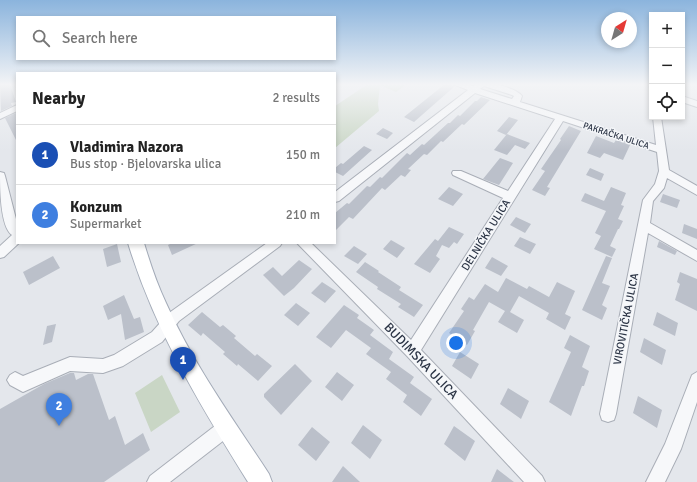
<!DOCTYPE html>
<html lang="en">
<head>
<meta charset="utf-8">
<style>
	body { margin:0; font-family:Signika,sans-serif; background:#f2f2f2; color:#222 }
	.controls { position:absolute; right:12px; top:12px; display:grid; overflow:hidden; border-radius:0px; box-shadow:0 2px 6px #0003 }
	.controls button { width:36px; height:36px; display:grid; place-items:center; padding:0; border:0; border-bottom:1px solid #e0e0e0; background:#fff; color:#222; font:20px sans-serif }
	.compass { position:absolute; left:601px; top:12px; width:36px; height:36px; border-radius:50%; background:#fff; box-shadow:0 2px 6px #0003; rotate:37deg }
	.you { position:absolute; left:456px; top:343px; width:14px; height:14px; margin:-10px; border:3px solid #fff; border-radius:50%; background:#1a73e8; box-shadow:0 0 0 6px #1a73e833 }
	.badge { display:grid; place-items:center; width:26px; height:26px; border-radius:50%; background:#db2777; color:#fff; font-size:13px; font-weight:700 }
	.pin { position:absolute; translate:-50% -33px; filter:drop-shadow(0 1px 2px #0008) }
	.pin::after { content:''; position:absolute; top:21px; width:14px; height:12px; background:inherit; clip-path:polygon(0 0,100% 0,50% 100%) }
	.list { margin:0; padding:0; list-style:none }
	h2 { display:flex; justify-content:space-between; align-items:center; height:52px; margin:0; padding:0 16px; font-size:17px }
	h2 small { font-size:13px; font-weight:400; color:#767676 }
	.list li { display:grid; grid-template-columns:26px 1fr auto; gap:12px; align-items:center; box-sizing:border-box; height:60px; padding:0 16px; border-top:1px solid #e0e0e0 }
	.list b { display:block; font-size:15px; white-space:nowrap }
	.list p { margin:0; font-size:13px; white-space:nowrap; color:#767676 }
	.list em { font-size:13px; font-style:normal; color:#767676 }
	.icon { flex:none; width:22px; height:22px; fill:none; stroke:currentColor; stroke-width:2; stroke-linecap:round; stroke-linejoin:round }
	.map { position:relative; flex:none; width:697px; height:482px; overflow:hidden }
	.search { position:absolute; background:#fff; box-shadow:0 2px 6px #0003; left:16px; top:16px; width:320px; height:44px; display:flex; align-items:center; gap:10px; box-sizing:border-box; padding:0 14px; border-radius:0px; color:#767676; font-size:15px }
	.panel { position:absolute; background:#fff; box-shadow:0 2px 6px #0003; left:16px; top:72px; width:320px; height:172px; border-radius:0px }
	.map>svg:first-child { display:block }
	.green { fill:#c9d6c5 }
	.building { fill:#bbc0ca }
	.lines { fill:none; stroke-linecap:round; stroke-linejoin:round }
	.minor-casing { stroke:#a9aeb7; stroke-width:2 }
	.major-casing { stroke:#a3abb8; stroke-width:2 }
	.minor { fill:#f7f8fa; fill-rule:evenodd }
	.major { fill:#fff; fill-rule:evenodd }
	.labels { text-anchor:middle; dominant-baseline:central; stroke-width:3; stroke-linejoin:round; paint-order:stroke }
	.far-street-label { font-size:9px; fill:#2b3445; stroke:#f4f6f9 }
	.street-label { font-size:11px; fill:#2b3445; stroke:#f4f6f9 }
	.near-street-label { font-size:13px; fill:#2b3445; stroke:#f4f6f9 }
</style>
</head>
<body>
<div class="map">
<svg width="697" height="482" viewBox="0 0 697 482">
	<rect width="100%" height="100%" fill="#e4e7ec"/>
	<path class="green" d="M368,84H407L396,92L380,85L378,104L379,111L335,148V106Z
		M162,375L180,412L151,432L135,393Z"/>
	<path class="building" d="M0,84H10L16,102L11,103L12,106L1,111Z
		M445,84L455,86L414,122L404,117Z
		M481,97L490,100L464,125L462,124L443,142L441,141L427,155L424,154L408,169L411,170L405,177L401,175L385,190L382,188L353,219L349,217L335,231V213L347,203L349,204L367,186L370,187L380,177L382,178L407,153L410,155L422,144L424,145L448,123H450L458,115L460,116L475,101H477Z
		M16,113L17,115V142L5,118Z
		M509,117L518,120L506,135L497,131Z
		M569,126L581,131L547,187L550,188L545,196L532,190L545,171L541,169L561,140L560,139Z
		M383,128L393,133L387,139L376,134Z
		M507,134L530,143L525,149L515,145L507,155L494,150Z
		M596,136L614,143L616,140L630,145L623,160L604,153L600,158L587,153Z
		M364,146L372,150L343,176L335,172V168L341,163L343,164Z
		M500,158L513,163L499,185L483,179Z
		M590,168L604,174L601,181L586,175Z
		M449,187L463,194L453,206L438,199Z
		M611,187L626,193L621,205L624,206L618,219L623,221L619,229H618L610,246L616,249L612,257L594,249L601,236L595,233L606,211L581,201L585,193L604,201Z
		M663,194L680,200L677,208L660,202Z
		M516,217L531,224L525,233L510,225Z
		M684,224L697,229V239L682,233Z
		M449,227L464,234L457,244L454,242L449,248L442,245L436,256L440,259L430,273L414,264L435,239L438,241Z
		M520,237L536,244L530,254L514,246Z
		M391,240L405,248L397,258L383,249Z
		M659,241L677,251L675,255L657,247Z
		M172,243H198L172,255L168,245Z
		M117,244L121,262L107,267L103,249Z
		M354,246L367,254L358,264L344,256Z
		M53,256L60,268L29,285L23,272Z
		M606,256L612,258L602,283L610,286L602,305L607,308L602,320L582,310Z
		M492,257L508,266L501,276L485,268Z
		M299,260L312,269L294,288L284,296L263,275L273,267L282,276Z
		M365,262L379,271L378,272L401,287L399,290L423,305L414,317L398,307L401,304L377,289L378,287L356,272Z
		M680,272L697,279V311L675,300L680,284L677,282Z
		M506,278L527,289L529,286L549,297L557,282L575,291L565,314L571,317L565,330L546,319L549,313L519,296L510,312L524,320L517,333L498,322L505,311L489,302L473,330L475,331L467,345L449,333L464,311L461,309L469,297L474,300L485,284L498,292Z
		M322,282L336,291L325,303L311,293Z
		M124,295L134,319L140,317L144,332L125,340L121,314L108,320L103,306Z
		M296,303L310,313L298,326L284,315Z
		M344,305L359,315L357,318L374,330L370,335L393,352L389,359L414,377L410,383L432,399L421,416L403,402L407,395L386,379L391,372L366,354L371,348L346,330L331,348L316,337Z
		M202,312L220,327L223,325L236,336L234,338L255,356L257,354L272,366L258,381L238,364L237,366L223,354L225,352L203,333L201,336L188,325Z
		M657,312L678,323L675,336L653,325Z
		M56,324L52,342L43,345L47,326Z
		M570,335L590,346L582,367L589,371L584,386H582L571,416L549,402L571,352L564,348Z
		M644,338L666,350L662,365L640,352Z
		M460,352L479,364L471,379L452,366Z
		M295,364L312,381L281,415L264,397V394Z
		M337,372L354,385L342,401L325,387Z
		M70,373H74L76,380L88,374H93L109,420L115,416L125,445L143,433L150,450L104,482H0V409L44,384Z
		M508,388L529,401L521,419L500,404Z
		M638,396L662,410L657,428L633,413Z
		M363,425L382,440L370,459L351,443Z
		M454,426L475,441L465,461L444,444Z
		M312,427L330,442L316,461L298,445Z
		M343,466L360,482H332Z
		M497,469L514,482H491Z"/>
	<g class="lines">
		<g class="minor-casing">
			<path id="minor" d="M453,84H465L473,86C482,79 515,87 522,96L520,102L656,145L653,117H661L669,170L697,186V195L667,178L664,188L653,201L650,223L697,250V261L648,233L616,414L614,420L608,422L602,420L600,414L643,200L655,184L659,171L657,152L563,121L421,350L542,476L545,482H524L407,356L297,243H311L411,340L503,198L453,175L452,173L453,171H461L508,191L555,119L475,93L339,201L335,202V192L468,90ZM484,86L512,95L514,96L512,99L480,89Z
				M648,84H652V87H649Z
				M682,96L697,101V107L682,102Z
				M17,105V111L0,119V113Z
				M0,172L4,173L5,176L17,223V243H19L4,257L0,258V246L12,235C0,227 0,187 0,172Z
				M267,243H282L280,246L179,321L162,342L123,366L103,373L70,371L23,392L10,385L7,380L10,375L15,372L23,376L70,357L103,359L114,355L152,332L169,313Z
				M697,372V402L681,449L665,482H646L665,444L692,375Z
				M226,420L232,422L234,428L232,434L170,482H147L150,476L220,422Z"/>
		</g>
		<g class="major-casing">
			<path id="major" d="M128,243H144C150,263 157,284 166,303C193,364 233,419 269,474L272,482H248C200,405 155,331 128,243Z"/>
		</g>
		<use href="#minor" class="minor"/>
		<use href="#major" class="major"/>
	</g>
	<linearGradient id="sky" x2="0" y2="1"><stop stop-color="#8bb4dd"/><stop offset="0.56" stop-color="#f3f4f6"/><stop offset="1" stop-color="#f3f4f6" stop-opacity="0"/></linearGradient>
	<rect width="697" height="151" fill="url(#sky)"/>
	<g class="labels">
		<g class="far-street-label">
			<text transform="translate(616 136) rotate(18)">PAKRAČKA ULICA</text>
		</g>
		<g class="street-label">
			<text transform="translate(486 235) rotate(-58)">DELNIČKA ULICA</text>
			<text transform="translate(626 319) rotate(-79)">VIROVITIČKA ULICA</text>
		</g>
		<g class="near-street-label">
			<text transform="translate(421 361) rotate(46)">BUDIMSKA ULICA</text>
		</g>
	</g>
</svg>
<div class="controls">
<button>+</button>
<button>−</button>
<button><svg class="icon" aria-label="locate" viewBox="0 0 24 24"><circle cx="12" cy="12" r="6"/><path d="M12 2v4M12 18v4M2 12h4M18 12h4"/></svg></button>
</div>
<svg class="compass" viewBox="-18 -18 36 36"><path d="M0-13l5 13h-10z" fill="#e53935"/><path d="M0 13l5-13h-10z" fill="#767676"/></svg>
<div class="you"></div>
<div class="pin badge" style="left:183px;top:380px;background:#1a4fb4">1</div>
<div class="pin badge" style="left:59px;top:426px;background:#3f7fe0">2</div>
<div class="search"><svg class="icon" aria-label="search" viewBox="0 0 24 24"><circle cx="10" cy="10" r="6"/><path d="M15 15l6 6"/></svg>Search here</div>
<section class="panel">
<h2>Nearby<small>2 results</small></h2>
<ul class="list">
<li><span class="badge" style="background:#1a4fb4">1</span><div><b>Vladimira Nazora</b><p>Bus stop · Bjelovarska ulica</p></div><em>150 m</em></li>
<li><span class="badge" style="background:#3f7fe0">2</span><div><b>Konzum</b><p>Supermarket</p></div><em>210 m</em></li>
</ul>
</section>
</div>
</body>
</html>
